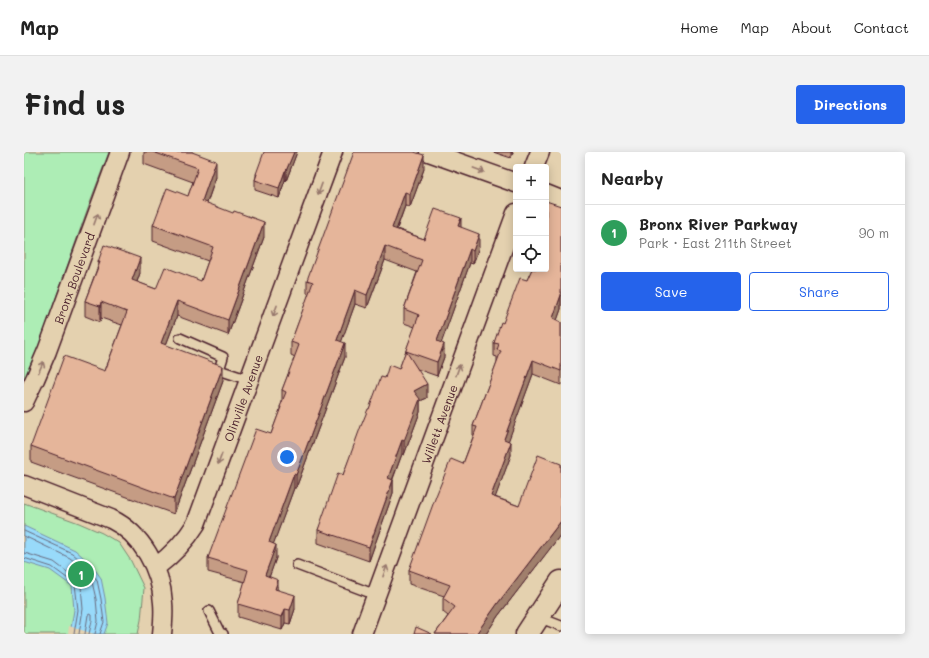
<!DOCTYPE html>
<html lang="en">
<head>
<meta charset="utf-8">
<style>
	body { margin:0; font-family:Mali,sans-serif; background:#f2f2f2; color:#222 }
	.controls { position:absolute; right:12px; top:12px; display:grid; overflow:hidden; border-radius:4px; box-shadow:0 2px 10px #0003 }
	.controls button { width:36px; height:36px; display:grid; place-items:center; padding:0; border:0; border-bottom:1px solid #e0e0e0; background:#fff; color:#222; font:20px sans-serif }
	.you { position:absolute; left:263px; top:305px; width:14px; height:14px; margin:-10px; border:3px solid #fff; border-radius:50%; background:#1a73e8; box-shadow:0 0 0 6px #1a73e833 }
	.badge { display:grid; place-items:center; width:26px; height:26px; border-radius:50%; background:#2563eb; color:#fff; font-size:13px; font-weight:700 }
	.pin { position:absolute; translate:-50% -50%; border:2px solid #fff; box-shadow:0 1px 4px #0006 }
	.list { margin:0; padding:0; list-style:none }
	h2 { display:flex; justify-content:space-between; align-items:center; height:52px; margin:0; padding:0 16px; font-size:17px }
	h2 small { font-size:13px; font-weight:400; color:#767676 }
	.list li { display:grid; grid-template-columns:26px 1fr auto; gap:12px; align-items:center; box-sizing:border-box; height:56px; padding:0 16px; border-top:1px solid #e0e0e0 }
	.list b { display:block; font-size:15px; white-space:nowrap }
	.list p { margin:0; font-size:13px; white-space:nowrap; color:#767676 }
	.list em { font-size:13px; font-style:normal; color:#767676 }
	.actions { display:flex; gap:8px; padding:12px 16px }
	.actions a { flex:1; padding:9px 0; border:1px solid #2563eb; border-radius:4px; text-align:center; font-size:14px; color:#2563eb }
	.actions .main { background:#2563eb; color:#fff }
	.icon { flex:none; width:22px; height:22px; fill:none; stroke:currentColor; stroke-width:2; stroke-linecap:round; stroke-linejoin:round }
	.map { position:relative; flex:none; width:537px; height:482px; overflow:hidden; border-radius:4px }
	header { display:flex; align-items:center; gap:24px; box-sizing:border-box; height:56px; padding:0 20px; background:#fff; border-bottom:1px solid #e0e0e0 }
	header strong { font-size:19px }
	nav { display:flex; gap:22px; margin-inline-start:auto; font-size:14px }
	.intro { display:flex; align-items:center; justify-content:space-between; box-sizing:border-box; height:96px; padding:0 24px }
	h1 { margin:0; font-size:28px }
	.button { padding:10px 18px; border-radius:4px; background:#2563eb; color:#fff; font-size:14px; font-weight:700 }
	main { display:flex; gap:24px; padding:0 24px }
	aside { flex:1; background:#fff; border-radius:4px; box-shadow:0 2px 10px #0003 }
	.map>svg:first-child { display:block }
	.green { fill:#adedb5; stroke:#7c8670 }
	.water { fill:#98dafa; stroke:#798fa7 }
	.pier { fill:#e4d1af }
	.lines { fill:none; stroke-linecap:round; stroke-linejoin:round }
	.shore { stroke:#696a7e; stroke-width:1 }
	.service-casing { stroke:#4a1f2b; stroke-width:12 }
	.minor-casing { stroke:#4a1f2b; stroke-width:21 }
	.secondary-casing { stroke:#4a1f2b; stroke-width:25 }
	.service { stroke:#e4d1af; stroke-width:9 }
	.minor { stroke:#e4d1af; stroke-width:18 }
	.secondary { stroke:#e4d1af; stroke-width:22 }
	.wall { fill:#c59c84; stroke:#4a1f2b }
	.shaded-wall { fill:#a07f6c; stroke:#4a1f2b }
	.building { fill:#e5b59a; stroke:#4a1f2b }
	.oneway { stroke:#97786d }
	.labels { text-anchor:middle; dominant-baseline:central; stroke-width:3; stroke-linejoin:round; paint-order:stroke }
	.street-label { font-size:12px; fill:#4a1f2b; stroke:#e4d1af }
</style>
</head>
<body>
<header>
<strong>Map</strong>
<nav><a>Home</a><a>Map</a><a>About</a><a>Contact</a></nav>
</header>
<div class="intro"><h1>Find us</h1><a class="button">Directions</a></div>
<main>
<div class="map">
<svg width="537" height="482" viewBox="0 0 537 482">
	<rect width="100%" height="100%" fill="#e4d1af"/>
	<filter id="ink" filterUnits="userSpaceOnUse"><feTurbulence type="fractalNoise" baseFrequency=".025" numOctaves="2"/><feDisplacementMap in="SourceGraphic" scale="8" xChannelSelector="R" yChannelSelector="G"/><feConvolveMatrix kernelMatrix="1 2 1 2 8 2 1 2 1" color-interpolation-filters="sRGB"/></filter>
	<g filter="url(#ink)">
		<path class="green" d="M0,0H85L66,50L11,205L0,231Z
			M0,351L55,371L78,381L95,391L107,409L120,436L117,468L114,482H0Z"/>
		<path class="water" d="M0,374L51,398L67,412L77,426L81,446L84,471L80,482H46L50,458L48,434L26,418L0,410Z"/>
		<path class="pier" d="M45,474L70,482H44Z"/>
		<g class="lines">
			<path class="shore" d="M0,379L48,401L64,415L73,428L77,447L80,470L76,482
				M0,384L46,406L61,418L68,430L72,447L74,469L71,482
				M0,401L4,402L30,410L55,429L57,434L59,457L55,482
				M0,406L28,415L51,432L54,458L50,482
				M61,482L64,463L66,462L68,463V469L65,482"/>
			<g class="service-casing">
				<path id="service" d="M156,186L199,205L195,218L225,228
					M273,413L352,443
					M185,459L196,481L199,482
					M514,465L537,474"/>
			</g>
			<g class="minor-casing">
				<path id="minor" d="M405,0L492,31
					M510,15L516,0
					M522,42L537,48
					M0,250L11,227L23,199L96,0
					M0,333L87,367C118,382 137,417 139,451C140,461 139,472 138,482
					M131,416C148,403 161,390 172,372L309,0
					M338,482L492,61"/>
			</g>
			<g class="secondary-casing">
				<path id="secondary" d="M503,482L537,430"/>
			</g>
			<use href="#service" class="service"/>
			<use href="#minor" class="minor"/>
			<use href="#secondary" class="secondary"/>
		</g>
		<path class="wall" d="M120,0H169L192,25L183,51L240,85L204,183L153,164L142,193L199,229L150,362L7,310V294L81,219L98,173L77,166L76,170L61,164V149L74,114V110L116,121L113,130L132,137L177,129L184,109L129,89V73L164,44L169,30L120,12Z
			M273,0L262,29L261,28L255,46L231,38V28L232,24V22Z
			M469,0H489L487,6Z
			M400,17L386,55L381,54L373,77L400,87L437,75L455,95L449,112L446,111L417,191L420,205L413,224L393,217L403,246L396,249V260L380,303L378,302L369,327V341L345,409L294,391V378L319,323L345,257L361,226L375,217L391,175L380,171V157L393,120L361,108L343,156L331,152L317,190L321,205L272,336H270L249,392L252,406L245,425L254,438L271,457L266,472L261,471L258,478L214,465V452L221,430L184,420V406L247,282L256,258V255L258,251V238L271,205L267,203V190L285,142L283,141V128Z
			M537,54V157L533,168L537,170V233L509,222L484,289L487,303L471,345L495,354L537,312V382L474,464L462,482H411L424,464L419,460V446L420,444L385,432V418L439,312L449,285V274L473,210V205L470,204V191L479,171L503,128Z"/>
		<path class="shaded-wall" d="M270,0H273L262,29V19Z
			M487,0H489L487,6Z
			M400,3V17L386,55V42Z
			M192,9V25L178,65V49Z
			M261,19V28L255,46V36Z
			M381,40V54L368,89V76Z
			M437,66V80L434,74Z
			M240,70V85L204,183V168Z
			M455,82V95L449,112V99Z
			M361,94V108L343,156V143Z
			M446,97V111L413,203V189Z
			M116,106V121L108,144V128Z
			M331,138V152L313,202V188Z
			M537,143V157L529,180V166Z
			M153,149V164L137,206V191Z
			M77,150V166L76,170V154Z
			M321,191V205L272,336V323Z
			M420,192V205L413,224V210Z
			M509,208V222L480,301V287Z
			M199,214V229L150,362V347Z
			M403,232V246L396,249V260L380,303V289L390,239Z
			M378,288V302L364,339V326Z
			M487,290V303L467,357V344Z
			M270,322V336L245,404V390Z
			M369,328V341L345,409V395Z
			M537,369V382L525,398L474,464L462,482H452L474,451Z
			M252,393V406L241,437V423Z
			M254,428V441L251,437Z
			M271,443V457L266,472V458Z
			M261,457V471L258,478V465Z"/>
		<path class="building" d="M129,0H168L192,9L178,49L209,61L210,59L240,70L204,168L153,149L137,191L199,214L150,347L7,294L40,204L81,219L103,160L77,150L76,154L61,149L76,110H74L80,93L116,106L108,128L132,137L141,115L177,129L189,95L129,73L143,36L164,44L174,16Z
			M240,0H270L262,19H261L255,36L231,28L233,22H232Z
			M330,0H390L400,3L386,42L381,40L368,76L400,87L411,57L437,66L434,74L455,82L449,99L446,97L413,189L420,192L413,210L382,199L403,232L390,239L396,247L380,289L378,288L364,326L369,328L345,395L294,378L314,321L319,323L337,274L344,257H345L357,225L361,226L365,213L375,217L395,163L380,157L398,108L361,94L343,143L331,138L313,188L321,191L272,323L270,322L245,390L252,393L241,423L254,428L251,437L271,443L266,458L261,457L258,465L214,452L224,418L184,406L232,277L247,282L257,255H256L262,240L258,238L275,193L267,190L289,130L283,128Z
			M522,49L537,54V143L529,166L537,170V219L509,208L480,287L487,290L467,344L495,354L514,303L537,312V369L474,451L452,482H411L431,455L419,446L426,433L385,418L412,344L427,307L439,312L453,275L449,274L477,199L473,198L475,192L470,191L477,170L479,171L496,126L503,128L508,117H522Z
			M392,475L408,482H390Z"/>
		<defs><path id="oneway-shaft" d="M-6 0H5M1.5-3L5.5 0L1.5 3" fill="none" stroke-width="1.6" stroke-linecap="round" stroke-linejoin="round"/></defs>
		<g class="oneway">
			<use href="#oneway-shaft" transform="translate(455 18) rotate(20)"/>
			<use href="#oneway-shaft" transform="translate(296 37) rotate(110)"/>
			<use href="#oneway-shaft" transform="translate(72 67) rotate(-70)"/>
			<use href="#oneway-shaft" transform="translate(251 159) rotate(110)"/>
			<use href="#oneway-shaft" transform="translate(17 215) rotate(-67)"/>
			<use href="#oneway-shaft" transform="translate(434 218) rotate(-70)"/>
			<use href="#oneway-shaft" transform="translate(196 307) rotate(110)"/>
			<use href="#oneway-shaft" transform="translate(361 419) rotate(-70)"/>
		</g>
	</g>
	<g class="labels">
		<g class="street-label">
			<text transform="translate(50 126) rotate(-70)">Bronx Boulevard</text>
			<text transform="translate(219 246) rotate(-70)">Olinville Avenue</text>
			<text transform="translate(415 272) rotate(-70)">Willett Avenue</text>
		</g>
	</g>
</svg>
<div class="controls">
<button>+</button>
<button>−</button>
<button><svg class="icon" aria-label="locate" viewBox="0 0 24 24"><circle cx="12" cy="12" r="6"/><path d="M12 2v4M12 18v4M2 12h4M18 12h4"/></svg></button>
</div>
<div class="you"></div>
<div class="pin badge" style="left:57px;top:422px;background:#2e9e5b">1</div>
</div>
<aside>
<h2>Nearby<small></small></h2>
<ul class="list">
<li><span class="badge" style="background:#2e9e5b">1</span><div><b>Bronx River Parkway</b><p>Park · East 211th Street</p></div><em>90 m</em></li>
</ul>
<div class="actions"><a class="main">Save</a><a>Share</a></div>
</aside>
</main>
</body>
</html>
